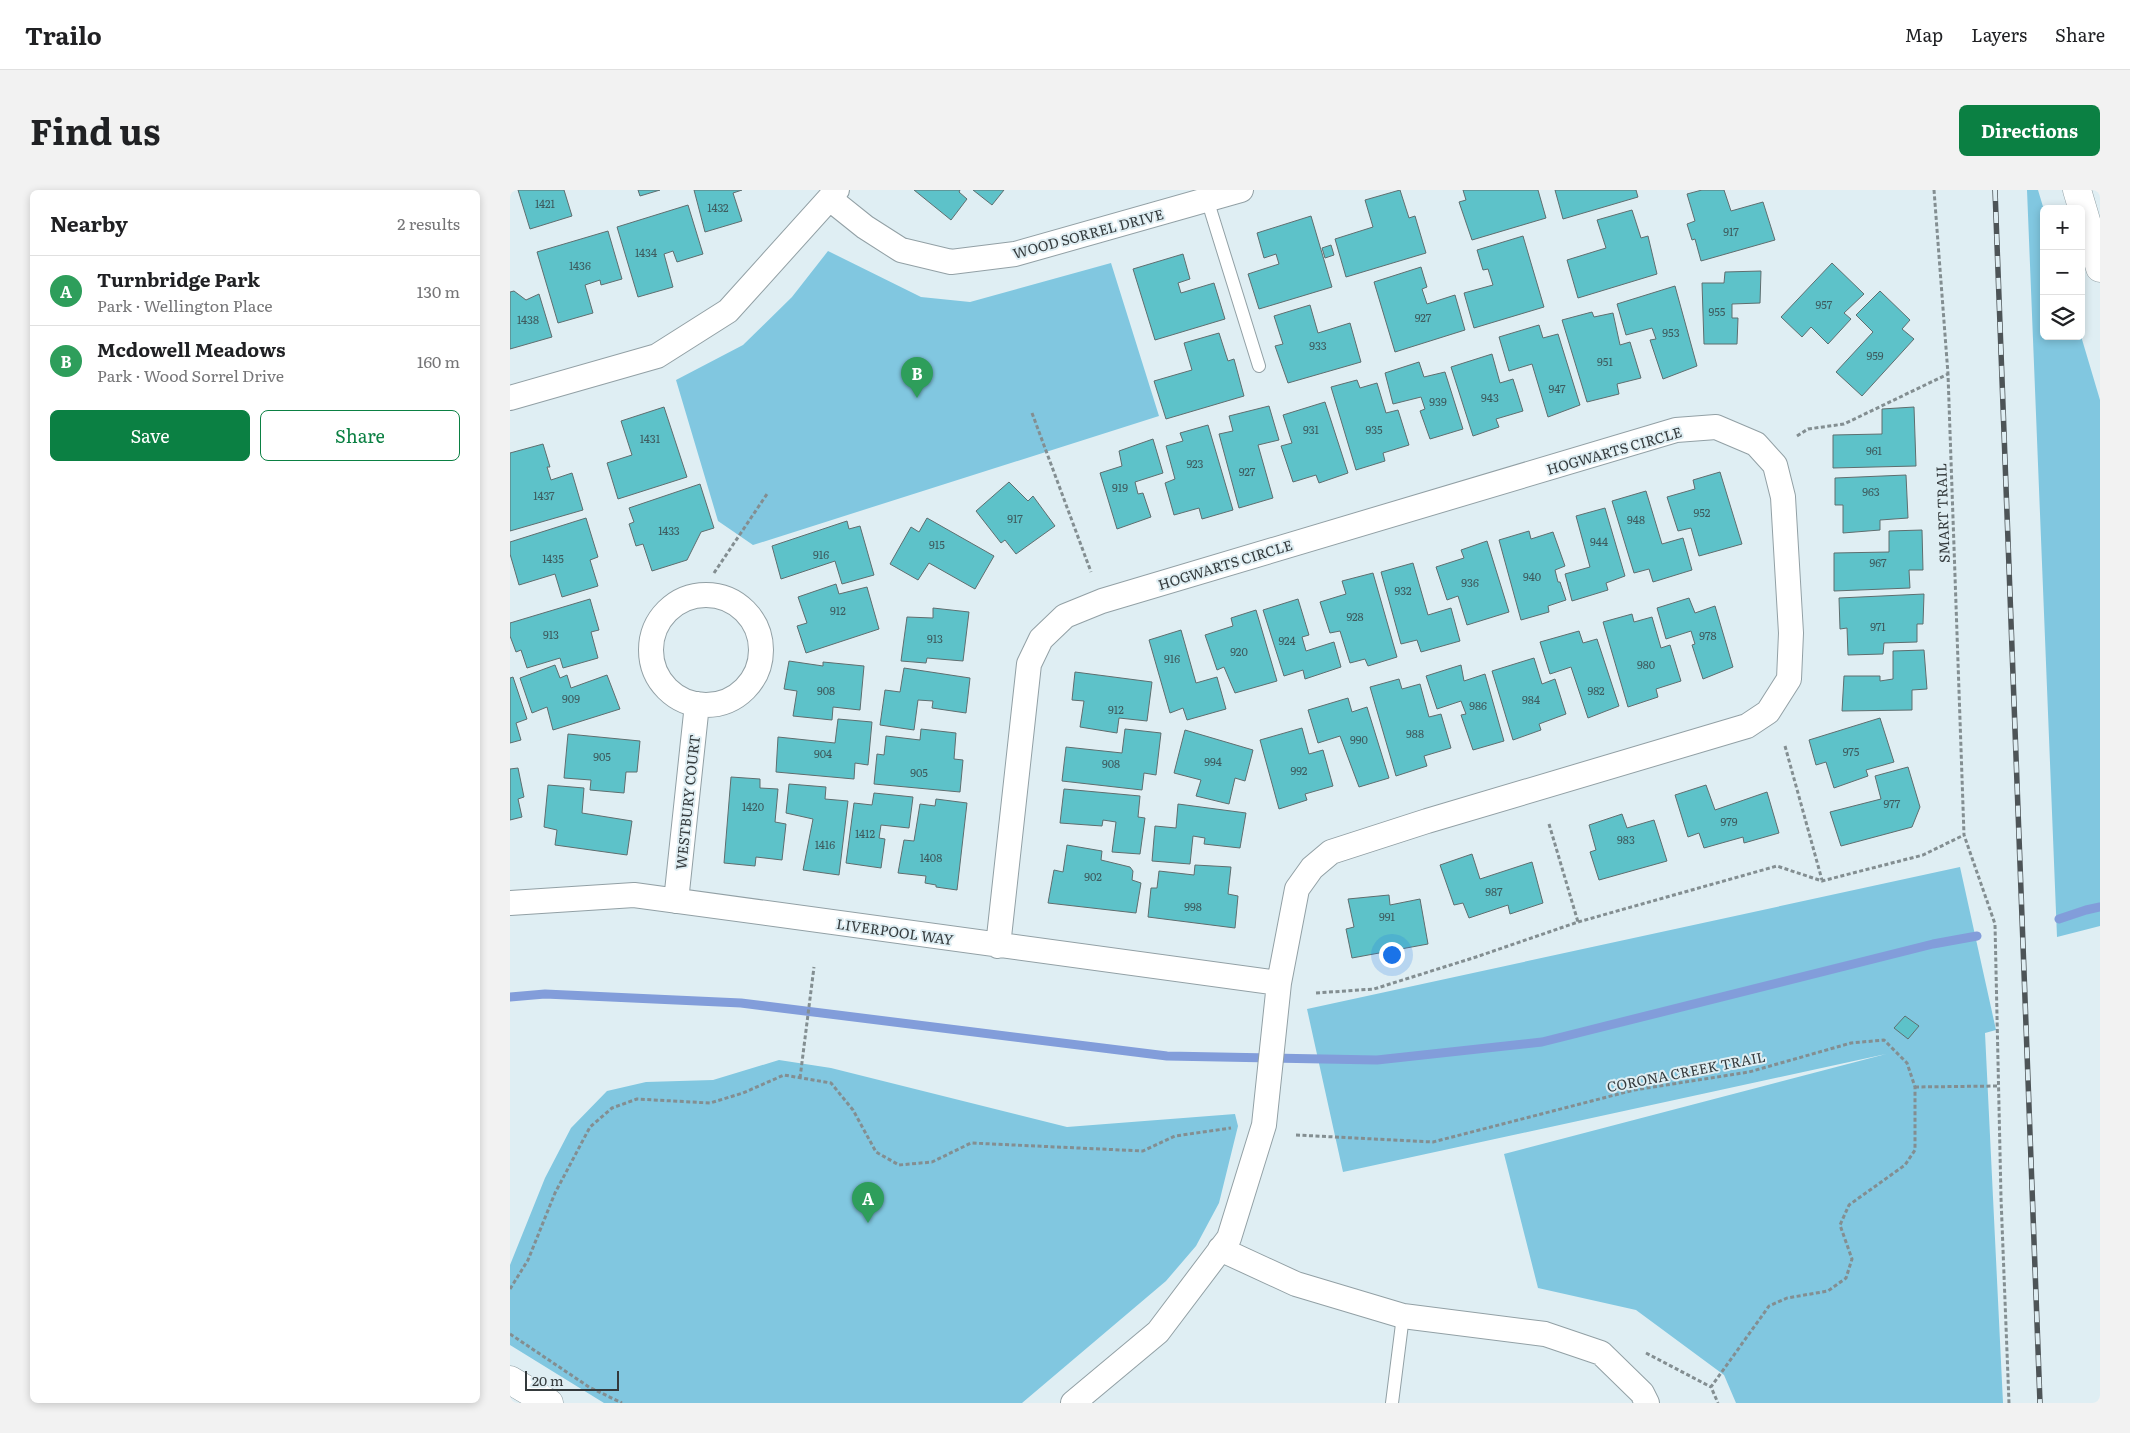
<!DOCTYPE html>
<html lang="en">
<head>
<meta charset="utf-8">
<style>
	body { margin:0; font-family:Literata,serif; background:#f2f2f2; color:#202124 }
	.controls { position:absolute; right:15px; top:15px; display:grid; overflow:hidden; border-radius:8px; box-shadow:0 2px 8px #0003 }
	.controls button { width:45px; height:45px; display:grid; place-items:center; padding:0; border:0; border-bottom:1px solid #e0e0e0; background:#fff; color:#202124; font:25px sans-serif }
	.scale { position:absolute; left:15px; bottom:12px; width:94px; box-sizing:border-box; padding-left:5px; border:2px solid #343a3c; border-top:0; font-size:14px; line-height:18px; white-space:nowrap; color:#343a3c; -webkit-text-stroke:4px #dfeef3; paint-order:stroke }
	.you { position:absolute; left:881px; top:764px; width:18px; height:18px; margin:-12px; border:4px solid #fff; border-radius:50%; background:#1a73e8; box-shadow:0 0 0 8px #1a73e833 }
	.badge { display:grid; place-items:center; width:32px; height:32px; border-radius:50%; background:#0b8043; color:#fff; font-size:16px; font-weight:700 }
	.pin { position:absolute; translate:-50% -41px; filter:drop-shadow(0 1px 2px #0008) }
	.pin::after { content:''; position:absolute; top:26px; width:18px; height:15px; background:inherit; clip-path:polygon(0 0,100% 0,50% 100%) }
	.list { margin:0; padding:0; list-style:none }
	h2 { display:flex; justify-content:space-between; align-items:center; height:65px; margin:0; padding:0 20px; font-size:21px }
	h2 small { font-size:16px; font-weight:400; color:#757577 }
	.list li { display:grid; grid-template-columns:32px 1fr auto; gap:15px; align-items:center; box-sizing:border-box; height:70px; padding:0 20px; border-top:1px solid #e0e0e0 }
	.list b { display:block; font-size:19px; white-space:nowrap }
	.list p { margin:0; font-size:16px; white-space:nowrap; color:#757577 }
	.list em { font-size:16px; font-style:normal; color:#757577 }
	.actions { display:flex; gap:10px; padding:15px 20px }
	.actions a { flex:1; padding:11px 0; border:1px solid #0b8043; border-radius:8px; text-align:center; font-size:18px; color:#0b8043 }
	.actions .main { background:#0b8043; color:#fff }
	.icon { flex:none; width:28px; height:28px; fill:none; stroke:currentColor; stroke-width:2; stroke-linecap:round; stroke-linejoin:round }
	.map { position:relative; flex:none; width:1590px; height:1213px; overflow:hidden; border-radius:8px }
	header { display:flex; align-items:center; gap:30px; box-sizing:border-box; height:70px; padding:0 25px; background:#fff; border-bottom:1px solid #e0e0e0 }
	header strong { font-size:24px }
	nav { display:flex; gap:28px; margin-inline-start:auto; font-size:18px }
	.intro { display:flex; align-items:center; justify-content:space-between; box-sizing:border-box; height:120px; padding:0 30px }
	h1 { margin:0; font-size:35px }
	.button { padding:12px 22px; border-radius:8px; background:#0b8043; color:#fff; font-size:18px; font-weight:700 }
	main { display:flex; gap:30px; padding:0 30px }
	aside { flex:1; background:#fff; border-radius:8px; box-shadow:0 2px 8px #0003 }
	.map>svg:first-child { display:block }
	.green { fill:#81c7e0 }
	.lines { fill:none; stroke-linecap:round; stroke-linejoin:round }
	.stream { stroke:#829dda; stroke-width:9 }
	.building { fill:#5dc2c9; stroke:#5f6e6f }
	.lane-casing { stroke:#92a0a5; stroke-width:14 }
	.street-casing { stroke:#92a0a5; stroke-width:26 }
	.secondary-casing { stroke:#92a0a5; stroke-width:29 }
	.path { stroke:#838e91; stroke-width:3; stroke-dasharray:4 2.5; stroke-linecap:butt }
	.lane { stroke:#fff; stroke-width:12 }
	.street { stroke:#fff; stroke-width:24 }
	.secondary { stroke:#fff; stroke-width:28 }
	.rail-casing { stroke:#4d5457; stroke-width:5.5 }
	.rail { stroke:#dfeef3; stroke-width:4; stroke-dasharray:11; stroke-linecap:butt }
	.labels { text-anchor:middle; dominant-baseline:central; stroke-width:4; stroke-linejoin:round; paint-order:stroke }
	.number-label { font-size:11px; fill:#3e5c5f }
	.street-label { font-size:14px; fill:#343a3c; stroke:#dfeef3 }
</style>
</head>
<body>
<header>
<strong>Trailo</strong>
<nav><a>Map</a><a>Layers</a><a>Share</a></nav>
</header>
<div class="intro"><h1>Find us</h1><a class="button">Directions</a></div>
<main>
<aside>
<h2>Nearby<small>2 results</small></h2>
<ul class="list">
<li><span class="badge" style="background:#2e9e5b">A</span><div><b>Turnbridge Park</b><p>Park · Wellington Place</p></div><em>130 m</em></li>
<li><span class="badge" style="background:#2e9e5b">B</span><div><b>Mcdowell Meadows</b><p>Park · Wood Sorrel Drive</p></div><em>160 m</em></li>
</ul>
<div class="actions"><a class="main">Save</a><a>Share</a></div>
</aside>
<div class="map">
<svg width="1590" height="1213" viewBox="0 0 1590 1213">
	<rect width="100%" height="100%" fill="#dfeef3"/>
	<path class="green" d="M1517,0H1528L1534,20V146H1571L1590,210V736L1547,747Z
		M318,61L411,107L460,112L601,73L649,226L243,355L208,331L166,190L233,155L282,107Z
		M1450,677L1486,840L1475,843L1493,1213H1226L1214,1185L1126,1120L1028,1098L994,964L1376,864L833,982L797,819Z
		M269,870L321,878L557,937L725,924L728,936L709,1013L686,1056L656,1091L512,1213H94L0,1155V1075L35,988L61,938L97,901L136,892L203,890Z"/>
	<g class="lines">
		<path class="stream" d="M1549,729L1576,720L1590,717
			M0,807L35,804L231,813L657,866L867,870L1032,852L1423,754L1467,746"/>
	</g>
	<path class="building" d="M8,0H54L62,26L20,39Z
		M128,0H150L130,6Z
		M184,0H232L223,3L232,31L195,42Z
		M404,0H450L449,2L457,9L441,30Z
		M463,0H494L482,15Z
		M890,0L899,28L905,26L916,63L836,87L825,49L863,37L855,10Z
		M953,0H1028L1036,28L962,50L949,12L956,10Z
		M1045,0H1126L1128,7L1053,29Z
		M1192,0H1214L1221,21L1253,12L1265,50L1191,71L1185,49L1182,50L1177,34L1185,31L1177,4Z
		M178,15L193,64L167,72L163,61L154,64L163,97L128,107L107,37Z
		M1122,20L1131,48L1138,46L1147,84L1068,108L1057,70L1096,58L1087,30Z
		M801,26L822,97L749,119L738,84L769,74L766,64L754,68L747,43Z
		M98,41L112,89L91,95L90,90L75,95L83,123L48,133L27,62Z
		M1013,46L1034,117L964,138L954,103L983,95L978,79L973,80L967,60Z
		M821,55L824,65L815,68L812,58Z
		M673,64L680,89L668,93L671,103L704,93L715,129L645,150L623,79Z
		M1322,73L1354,104L1334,123L1341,129L1318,154L1301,137L1292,147L1271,127Z
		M911,77L917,97L912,99L917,114L945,105L955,140L885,162L864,92Z
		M1251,81L1250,113L1222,114V128H1228L1227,154H1194L1192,93H1214L1215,82Z
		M1165,96L1187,176L1153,189L1140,150L1146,149L1142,138L1116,145L1107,114Z
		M4,101L16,110L29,104L42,147L0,159V102Z
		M1370,101L1400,130L1392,139L1404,149L1352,206L1326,182L1363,142L1346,125Z
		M800,115L808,143L840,133L851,172L778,193L765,156L773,154L764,126Z
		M1082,122L1084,127L1103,123L1110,155L1120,152L1131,188L1107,194L1109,204L1077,212L1052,130Z
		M1029,135L1033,148L1048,144L1070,215L1038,227L1022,174L999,181L989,147Z
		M709,143L718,171L724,169L734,206L656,229L644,191L682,180L674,153Z
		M982,164L990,193L1003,189L1013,221L986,229L989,237L963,246L941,177Z
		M909,172L914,187L935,182L953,239L920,249L910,221L915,219L911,207L883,214L875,183Z
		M847,190L850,198L867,193L876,223L888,220L899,255L873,263L875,271L846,280L821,197Z
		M815,212L838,283L809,293L806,285L783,292L771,256L782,253L773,225Z
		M759,216L769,250L748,255L763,308L729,318L709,244L723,241L719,226Z
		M154,217L177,287L108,309L97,273L122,265L111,231Z
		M1404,217L1406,276L1323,278V245L1372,244V219Z
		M698,235L723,320L692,329L689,318L664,325L655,293L665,289L656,256L673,251L670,243Z
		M643,249L653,283L625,292L628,304L633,303L641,327L607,339L590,283L612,276L609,261Z
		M33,254L40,277H37L41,290L62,283L73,320L0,341V263Z
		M1210,282L1232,354L1189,366L1181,338L1168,341L1157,307L1185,299L1183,290Z
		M1396,285L1398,328L1370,330V340L1333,343V315H1325V288Z
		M499,292L518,311L523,306L545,336L506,364L495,350L491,353L466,321Z
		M190,294L204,338L191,342L177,370L142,381L133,354L126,356L119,334L124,332L119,318Z
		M1136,301L1152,354L1173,348L1182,380L1143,392L1139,379L1124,383L1102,311Z
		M1095,318L1115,386L1096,393L1098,400L1062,411L1055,384L1080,377L1066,326Z
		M76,328L88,367L80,370L88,396L52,407L45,384L9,395L0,364V352Z
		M417,328L484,366L465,399L419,373L408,390L380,374L401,337L409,342Z
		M337,331L339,339L350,336L364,385L332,394L325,371L271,389L262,356Z
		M1412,340L1413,380H1399L1400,398L1324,401V363L1379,362V341Z
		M1019,341L1021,349L1043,342L1055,376L1045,380L1048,392H1050L1056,410L1038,416L1039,422L1011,430L989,350Z
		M977,351L999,422L957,435L948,406L937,410L926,377L954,368L951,360Z
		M903,373L918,425L941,418L950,451L911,462L907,450L891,454L871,382Z
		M863,383L887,467L858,476L855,469L840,473L830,441L820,443L810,412L836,404L832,391Z
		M326,394L329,404L357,397L369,439L296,463L287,436L297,433L288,407Z
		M1414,404L1413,434H1407V452L1374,453L1373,464L1338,465L1337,438L1330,439L1329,408Z
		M1179,408L1185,423L1205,416L1223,477L1193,489L1182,455L1185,454L1181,441L1156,449L1147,418Z
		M80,409L89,440L81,442L88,468L53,478L50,468L17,478L11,460L6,462L0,446V433Z
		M788,409L799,445L792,447L796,461L824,452L831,477L795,489L793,480L774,486L753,420Z
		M423,418L459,422L453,471L417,468L416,473L391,471L397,427L423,428Z
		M746,420L767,491L725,503L714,477L707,480L695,445L723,436L721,428Z
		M1122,424L1124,432L1142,427L1151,458L1160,455L1171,491L1146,499L1148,507L1118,517L1093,432Z
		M671,440L686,493L707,487L716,519L677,530L673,518L660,523L639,450Z
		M1069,441L1073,453L1087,449L1109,516L1078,528L1061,477L1040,484L1030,452Z
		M1414,460L1417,499L1402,500V520L1332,521L1334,486H1370V491L1383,489V461Z
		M1024,468L1032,494L1045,489L1056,524L1029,534L1031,540L1003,550L982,481Z
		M279,471L313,476V472L354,476L350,520L323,517L322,530L283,526L287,501L274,499Z
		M45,475L50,488L57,485L61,498L97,485L110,519L43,540L37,517L22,523L10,488Z
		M951,475L954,491L975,484L994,551L963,560L951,525L956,524L951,511L927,519L916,486Z
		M394,478L460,488L456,523L422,518L423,511L408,510L404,540L370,535L375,500L390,502Z
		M565,482L642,492L637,531L609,528L607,543L570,537L574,511L562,510Z
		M3,487L17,529L6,533L11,550L0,553V488Z
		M889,489L892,499L910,494L919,527L931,524L941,558L914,566L917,576L886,586L860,497Z
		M838,508L842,522L857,517L879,588L849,597L830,546L808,553L798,520Z
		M1370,528L1384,572L1356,580L1358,586L1324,598L1316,572L1306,575L1299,550Z
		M328,529L362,532L358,575L345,573L344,589L266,582L268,547L325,553Z
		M792,538L799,564L813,560L823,596L795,604L797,610L769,619L750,550Z
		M411,539L446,543L444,569L453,570L450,602L364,594L367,564L374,565L376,546L410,550Z
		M615,539L651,543L646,585L634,583L632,600L552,591L556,557L612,563Z
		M675,540L743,560L735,591L725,588L719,614L686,606L691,590L664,583Z
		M58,544L130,551L127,582H116L114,603L80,600L81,590L54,588Z
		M1398,577L1410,617L1402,637L1331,656L1320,622L1371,609L1365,586Z
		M8,578L14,607L8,609L12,627L0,630V579Z
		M221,587L250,589V598L268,599L265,632L276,634L272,670L246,667L245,676L214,673Z
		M279,594L316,597L315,609L338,611L329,685L293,680L303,629L276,623Z
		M38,595L74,598L72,623L122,631L117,665L45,655L47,640L34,637Z
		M1196,595L1205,620L1257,602L1269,643L1234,653L1233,647L1194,658L1189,643L1178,647L1165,605Z
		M554,599L630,606L628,627L635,628L630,664L602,662L606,632L593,630L592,636L550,633Z
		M364,603L403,607L399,638L371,635L369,648L375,649L371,678L336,673L344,613L362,615Z
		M426,609L457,613L447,700L426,697V695L415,693L416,686L388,683L394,650L404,651L410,614L425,616Z
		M668,614L736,623L730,658L694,654L695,648L683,646L680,674L642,671L645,636L666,638Z
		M1112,624L1117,638L1144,630L1157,671L1089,690L1080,662L1086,660L1079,635Z
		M557,655L592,661L591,670L620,677L623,681L622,690L631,693L626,723L538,713L544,680L553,682Z
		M962,664L970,689L1022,672L1033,713L1000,724L998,715L959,728L953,713L944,715L930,675Z
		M685,675L721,677L718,704L728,706L725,738L638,727L641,698H647L649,681L684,685Z
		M879,705L880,715L910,709L918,754L842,768L836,739L844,737L838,709Z
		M1395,826L1409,836L1398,849L1384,838Z"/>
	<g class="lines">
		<g class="lane-casing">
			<path id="lane" d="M697,9L749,176
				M882,1213L893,1126"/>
		</g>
		<g class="street-casing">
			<path id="street" d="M320,9L355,37L391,60L441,72L505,64L731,0
				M0,208L147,166L218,121L327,0
				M141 460a55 55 0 1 1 110 0a55 55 0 1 1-110 0Z
				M166,711L187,514
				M0,713L124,705L769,793
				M488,756L519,474L531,449L555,426L592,411L1166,240L1206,237L1246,254L1265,275L1273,307L1281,443L1279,489L1258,522L1237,536L917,631L821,662L802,678L787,699L769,793L754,935L719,1048L648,1142L563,1213
				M710,1059L786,1094L893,1126L1035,1144L1091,1163L1132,1203L1137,1213"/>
		</g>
		<g class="secondary-casing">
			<path id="secondary" d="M1567,0L1590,78
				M0,1190L39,1213"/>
		</g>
		<path class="path" d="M1424,0L1438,184L1454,645L1485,734L1491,1008L1499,1213
			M522,223L581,382
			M1287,246L1298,239L1334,234L1438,184
			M204,383L257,304
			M1275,556L1312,690
			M1039,634L1068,732
			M806,803L864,799L966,767L1068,732L1267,676L1312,691L1413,665L1454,645
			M290,888L304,777
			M1405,897L1488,896
			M786,945L923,952L1124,900L1239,882L1341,853L1374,850L1397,873L1405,897V960L1395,975L1339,1015L1330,1035L1342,1069L1336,1088L1318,1101L1277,1108L1259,1116L1201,1197L1208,1213
			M0,1099L18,1070L45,1003L80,937L102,918L127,909L200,913L233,903L274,885L321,893L343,920L366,962L389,975L422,972L461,953L633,961L665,946L721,938
			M0,1144L79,1197L112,1213
			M1136,1163L1201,1197"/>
		<use href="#lane" class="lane"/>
		<use href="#street" class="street"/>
		<use href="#secondary" class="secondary"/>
		<g class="rail-casing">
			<path id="rail" d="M1485,0L1530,1213"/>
		</g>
		<use href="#rail" class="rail"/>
	</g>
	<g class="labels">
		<g class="number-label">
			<text x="35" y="13">1421</text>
			<text x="208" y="17">1432</text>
			<text x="1221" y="41">917</text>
			<text x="136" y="62">1434</text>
			<text x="70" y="75">1436</text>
			<text x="1314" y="114">957</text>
			<text x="1207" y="121">955</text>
			<text x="913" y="127">927</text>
			<text x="18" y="129">1438</text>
			<text x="1161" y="142">953</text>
			<text x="808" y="155">933</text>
			<text x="1365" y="165">959</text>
			<text x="1095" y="171">951</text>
			<text x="1047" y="198">947</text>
			<text x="980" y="207">943</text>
			<text x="928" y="211">939</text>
			<text x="801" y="239">931</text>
			<text x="864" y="239">935</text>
			<text x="140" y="248">1431</text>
			<text x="1364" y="260">961</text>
			<text x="685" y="273">923</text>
			<text x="737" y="281">927</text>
			<text x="610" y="297">919</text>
			<text x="1361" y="301">963</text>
			<text x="34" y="305">1437</text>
			<text x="1192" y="322">952</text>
			<text x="505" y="328">917</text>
			<text x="1126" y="329">948</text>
			<text x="159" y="340">1433</text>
			<text x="1089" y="351">944</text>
			<text x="427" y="354">915</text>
			<text x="311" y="364">916</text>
			<text x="43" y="368">1435</text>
			<text x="1368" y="372">967</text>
			<text x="1022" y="386">940</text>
			<text x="960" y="392">936</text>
			<text x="893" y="400">932</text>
			<text x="328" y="420">912</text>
			<text x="845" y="426">928</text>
			<text x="1368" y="436">971</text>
			<text x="41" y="444">913</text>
			<text x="1198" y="445">978</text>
			<text x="425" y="448">913</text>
			<text x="777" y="450">924</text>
			<text x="729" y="461">920</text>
			<text x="662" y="468">916</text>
			<text x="1136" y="474">980</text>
			<text x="316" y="500">908</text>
			<text x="1086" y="500">982</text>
			<text x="61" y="508">909</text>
			<text x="1021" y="509">984</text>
			<text x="968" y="515">986</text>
			<text x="606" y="519">912</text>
			<text x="905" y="543">988</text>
			<text x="849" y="549">990</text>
			<text x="1341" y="561">975</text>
			<text x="313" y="563">904</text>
			<text x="92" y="566">905</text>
			<text x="703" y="571">994</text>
			<text x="601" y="573">908</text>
			<text x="789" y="580">992</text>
			<text x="409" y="582">905</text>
			<text x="1382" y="613">977</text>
			<text x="243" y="616">1420</text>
			<text x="1219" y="631">979</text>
			<text x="355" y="643">1412</text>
			<text x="1116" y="649">983</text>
			<text x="315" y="654">1416</text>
			<text x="421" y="667">1408</text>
			<text x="583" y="686">902</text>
			<text x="984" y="701">987</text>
			<text x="683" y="716">998</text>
			<text x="877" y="726">991</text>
		</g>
		<g class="street-label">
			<text transform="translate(578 43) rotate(-15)">WOOD SORREL DRIVE</text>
			<text transform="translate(1104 260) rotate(-16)">HOGWARTS CIRCLE</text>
			<text transform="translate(1432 323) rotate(-92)">SMART TRAIL</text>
			<text transform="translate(715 374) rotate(-17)">HOGWARTS CIRCLE</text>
			<text transform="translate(177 612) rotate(-84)">WESTBURY COURT</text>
			<text transform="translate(385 741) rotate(8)">LIVERPOOL WAY</text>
			<text transform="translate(1176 881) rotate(-11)">CORONA CREEK TRAIL</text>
		</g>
	</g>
</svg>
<div class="controls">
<button>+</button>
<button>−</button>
<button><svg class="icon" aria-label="layers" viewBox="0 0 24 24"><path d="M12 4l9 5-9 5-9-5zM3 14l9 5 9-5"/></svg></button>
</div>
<div class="scale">20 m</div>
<div class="you"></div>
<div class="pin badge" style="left:358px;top:1033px;background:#2e9e5b">A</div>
<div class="pin badge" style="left:407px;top:208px;background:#2e9e5b">B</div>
</div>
</main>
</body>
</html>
